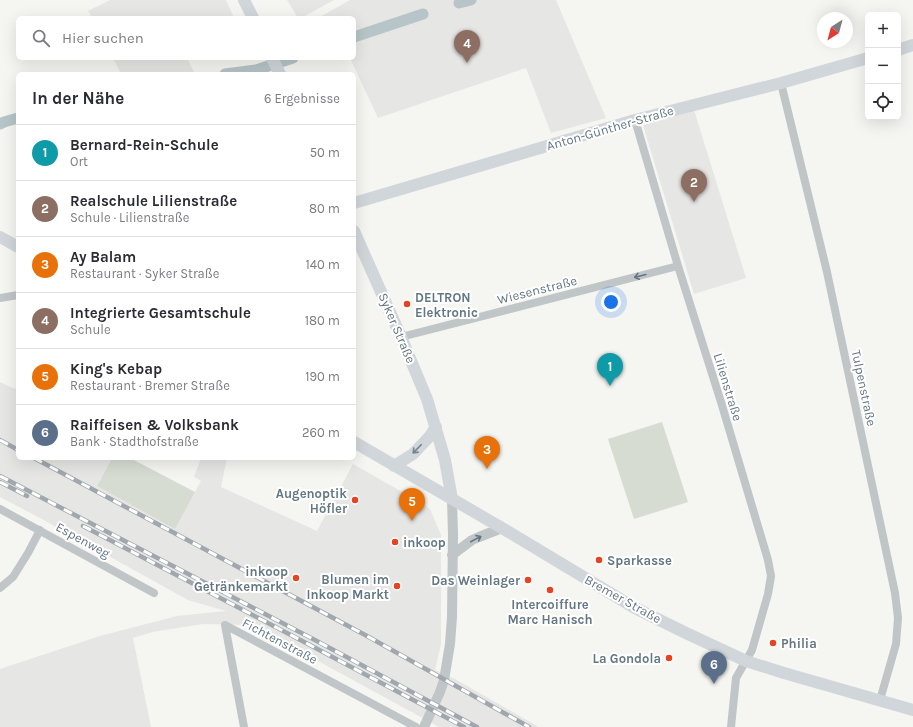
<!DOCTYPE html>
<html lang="de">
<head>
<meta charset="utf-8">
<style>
	body { margin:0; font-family:Karla,sans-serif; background:#f7f7f7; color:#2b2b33 }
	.controls { position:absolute; right:12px; top:12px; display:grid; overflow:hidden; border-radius:6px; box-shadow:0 4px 16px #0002 }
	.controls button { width:36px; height:36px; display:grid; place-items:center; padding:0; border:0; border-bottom:1px solid #e1e1e2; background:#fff; color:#2b2b33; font:20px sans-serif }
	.compass { position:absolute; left:817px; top:12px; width:36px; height:36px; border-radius:50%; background:#fff; box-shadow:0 4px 16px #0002; rotate:216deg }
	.you { position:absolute; left:611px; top:302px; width:14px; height:14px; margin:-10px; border:3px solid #fff; border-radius:50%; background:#1a73e8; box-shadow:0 0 0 6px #1a73e833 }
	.badge { display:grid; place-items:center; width:26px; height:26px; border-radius:50%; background:#0f766e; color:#fff; font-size:13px; font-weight:700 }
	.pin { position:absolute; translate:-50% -33px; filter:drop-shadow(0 1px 2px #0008) }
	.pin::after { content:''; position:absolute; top:21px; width:14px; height:12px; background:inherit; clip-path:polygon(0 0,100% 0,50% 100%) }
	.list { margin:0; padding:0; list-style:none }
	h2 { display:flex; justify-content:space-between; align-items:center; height:52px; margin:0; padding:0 16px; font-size:17px }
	h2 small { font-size:13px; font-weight:400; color:#7c7c81 }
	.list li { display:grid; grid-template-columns:26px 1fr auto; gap:12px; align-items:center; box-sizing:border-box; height:56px; padding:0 16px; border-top:1px solid #e1e1e2 }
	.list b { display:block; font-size:15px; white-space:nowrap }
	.list p { margin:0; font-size:13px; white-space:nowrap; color:#7c7c81 }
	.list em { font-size:13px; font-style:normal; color:#7c7c81 }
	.icon { flex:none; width:22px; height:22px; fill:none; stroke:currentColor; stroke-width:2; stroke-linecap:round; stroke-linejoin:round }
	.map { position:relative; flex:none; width:913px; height:727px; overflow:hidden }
	.search { position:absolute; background:#fff; box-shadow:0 4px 16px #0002; left:16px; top:16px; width:340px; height:44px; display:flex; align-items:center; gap:10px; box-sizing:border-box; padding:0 14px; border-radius:6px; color:#7c7c81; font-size:15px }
	.panel { position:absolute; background:#fff; box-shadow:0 4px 16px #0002; left:16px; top:72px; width:340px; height:388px; border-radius:6px }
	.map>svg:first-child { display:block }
	.built { fill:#e6e6e5 }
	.green { fill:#d6dcd2 }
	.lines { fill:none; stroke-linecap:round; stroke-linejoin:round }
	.canal { stroke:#b7c5c8; stroke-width:11 }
	.minor { stroke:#c0c5c7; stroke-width:8 }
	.tertiary { stroke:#c0c5c7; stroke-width:10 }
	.secondary { stroke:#d1d6da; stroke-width:12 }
	.rail-casing { stroke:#a0a8ad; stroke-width:4.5 }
	.rail { stroke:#fff; stroke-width:3; stroke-dasharray:9; stroke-linecap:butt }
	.oneway { stroke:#637783 }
	.oneway2 { stroke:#748590 }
	.poi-dot { fill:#e54321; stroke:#fff; stroke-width:1.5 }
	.labels { text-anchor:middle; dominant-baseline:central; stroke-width:4; stroke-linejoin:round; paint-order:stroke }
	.street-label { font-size:13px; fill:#637783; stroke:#fff }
	.poi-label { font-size:13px; font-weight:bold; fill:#637783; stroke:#fff; text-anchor:end }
</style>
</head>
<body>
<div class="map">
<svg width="913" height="727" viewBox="0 0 913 727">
	<rect width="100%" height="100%" fill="#f5f5f1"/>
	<path class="built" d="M110,0H226L234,18H92L88,11Z
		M287,0H334L301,18H298Z
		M350,0H556L606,118L551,133L526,68L378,118L350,58H354V18H318Z
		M113,58H187L195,74H121Z
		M694,110L746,278L694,294L643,125Z
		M0,382L15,389L18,384V458H112L97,486L175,528L201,481L194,477L201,458H227L221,487L317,531L353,464L420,502L430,509L441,535V644L435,670L455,679L539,727H439L252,625L203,624L153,632L133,638L151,727H0V669L100,636L177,616L226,611L188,600L40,518L0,497Z"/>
	<path class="green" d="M662,422L688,502L634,519L608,439Z
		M112,458H130L195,492L175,529L97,486Z"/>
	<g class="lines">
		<path class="canal" d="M459,3L471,0
			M354,37L423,14
			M225,74L256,70L293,58
			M0,124L4,122L18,118"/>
		<path class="minor" d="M781,83L827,272L895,593L898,618L896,644L880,700
			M635,120L678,266L721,402L768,560L771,576L768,594L752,650L736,678L731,727
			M0,298L18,295
			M401,337L678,266
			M0,509L154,593
			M0,588L13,577L28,553L40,530
			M244,727L225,625L416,727"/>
		<path class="tertiary" d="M452,555L472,540L479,537L502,528
			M424,727L440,692L444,680L450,644L452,617L453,534L452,499"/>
		<path class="secondary" d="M244,0L253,18
			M898,50L913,45
			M272,58L280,74
			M354,203L635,120L781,83L868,58
			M354,231L401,337L427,399L445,460L452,499
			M0,237L18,247
			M354,442L502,528L635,608L688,634L746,661L784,673L913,710
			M394,466L413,454L430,436L436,427"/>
		<g class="rail-casing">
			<path id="rail" d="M0,440L18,450
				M34,458L367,636L529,727
				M0,476L313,639L477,727
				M0,482L27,496
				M83,526L308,644L464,727"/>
		</g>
		<use href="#rail" class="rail"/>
	</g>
	<defs><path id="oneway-shaft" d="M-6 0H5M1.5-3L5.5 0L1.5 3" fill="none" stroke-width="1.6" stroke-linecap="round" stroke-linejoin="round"/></defs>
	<g class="oneway">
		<use href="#oneway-shaft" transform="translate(640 276) rotate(166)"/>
		<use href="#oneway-shaft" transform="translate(476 539) rotate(-28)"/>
	</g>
	<use class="oneway2" href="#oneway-shaft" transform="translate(417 449) rotate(134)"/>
	<g class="poi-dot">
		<circle cx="407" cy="304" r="4"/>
		<circle cx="355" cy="500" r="4"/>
		<circle cx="395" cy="542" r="4"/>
		<circle cx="599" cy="560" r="4"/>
		<circle cx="296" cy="578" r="4"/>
		<circle cx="528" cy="580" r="4"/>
		<circle cx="397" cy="586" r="4"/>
		<circle cx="550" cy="590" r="4"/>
		<circle cx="773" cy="643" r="4"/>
		<circle cx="669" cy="658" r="4"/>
	</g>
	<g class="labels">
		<g class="street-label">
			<text transform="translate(610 128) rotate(-16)">Anton-Günther-Straße</text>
			<text transform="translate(537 290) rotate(-14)">Wiesenstraße</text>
			<text transform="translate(397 328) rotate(67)">Syker Straße</text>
			<text transform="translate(728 387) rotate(73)">Lilienstraße</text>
			<text transform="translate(864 388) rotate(78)">Tulpenstraße</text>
			<text transform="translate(83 540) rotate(29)">Espenweg</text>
			<text transform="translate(623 599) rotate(29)">Bremer Straße</text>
			<text transform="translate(280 641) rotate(28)">Fichtenstraße</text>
		</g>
		<g class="poi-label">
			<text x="415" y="297" text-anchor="start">DELTRON<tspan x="415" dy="15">Elektronic</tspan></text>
			<text x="347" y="493">Augenoptik<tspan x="347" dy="15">Höfler</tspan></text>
			<text x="403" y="542" text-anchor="start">inkoop</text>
			<text x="607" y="560" text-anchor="start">Sparkasse</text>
			<text x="288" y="571">inkoop<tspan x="288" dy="15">Getränkemarkt</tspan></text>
			<text x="389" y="579">Blumen im<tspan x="389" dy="15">Inkoop Markt</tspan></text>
			<text x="520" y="580">Das Weinlager</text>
			<text x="550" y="604" text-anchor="middle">Intercoiffure<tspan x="550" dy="15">Marc Hanisch</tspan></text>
			<text x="781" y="643" text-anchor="start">Philia</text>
			<text x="661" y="658">La Gondola</text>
		</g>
	</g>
</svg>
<div class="controls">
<button>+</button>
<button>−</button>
<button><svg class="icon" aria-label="locate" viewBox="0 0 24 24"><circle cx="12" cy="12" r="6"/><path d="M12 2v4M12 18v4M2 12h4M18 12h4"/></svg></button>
</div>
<svg class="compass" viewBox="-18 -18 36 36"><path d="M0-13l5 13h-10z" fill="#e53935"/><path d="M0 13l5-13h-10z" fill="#7c7c81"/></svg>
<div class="you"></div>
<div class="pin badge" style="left:610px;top:386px;background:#0f9aa8">1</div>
<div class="pin badge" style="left:694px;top:202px;background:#8d6e63">2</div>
<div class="pin badge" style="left:487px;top:469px;background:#e8710a">3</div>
<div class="pin badge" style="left:467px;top:63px;background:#8d6e63">4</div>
<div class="pin badge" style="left:412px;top:521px;background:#e8710a">5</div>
<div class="pin badge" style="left:714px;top:684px;background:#5c6f8a">6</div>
<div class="search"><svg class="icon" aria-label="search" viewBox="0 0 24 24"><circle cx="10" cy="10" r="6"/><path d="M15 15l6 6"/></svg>Hier suchen</div>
<section class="panel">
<h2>In der Nähe<small>6 Ergebnisse</small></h2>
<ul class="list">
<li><span class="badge" style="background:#0f9aa8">1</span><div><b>Bernard-Rein-Schule</b><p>Ort</p></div><em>50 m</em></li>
<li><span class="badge" style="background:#8d6e63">2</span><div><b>Realschule Lilienstraße</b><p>Schule · Lilienstraße</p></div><em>80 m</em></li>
<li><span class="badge" style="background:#e8710a">3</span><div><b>Ay Balam</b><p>Restaurant · Syker Straße</p></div><em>140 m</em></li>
<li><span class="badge" style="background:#8d6e63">4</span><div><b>Integrierte Gesamtschule</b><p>Schule</p></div><em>180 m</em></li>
<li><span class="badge" style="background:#e8710a">5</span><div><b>King's Kebap</b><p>Restaurant · Bremer Straße</p></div><em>190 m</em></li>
<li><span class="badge" style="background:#5c6f8a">6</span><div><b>Raiffeisen &amp; Volksbank</b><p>Bank · Stadthofstraße</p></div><em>260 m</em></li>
</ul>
</section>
</div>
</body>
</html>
